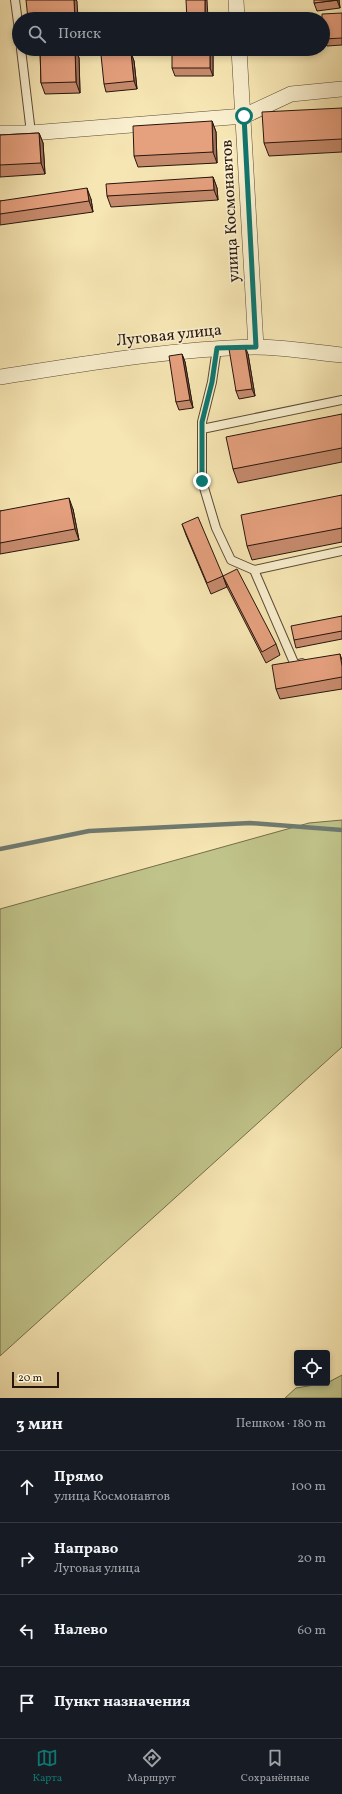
<!DOCTYPE html>
<html lang="ru">
<head>
<meta charset="utf-8">
<style>
	body { margin:0; font-family:Vollkorn,serif; background:#20242c; color:#f1f3f6 }
	.controls { position:absolute; right:12px; bottom:12px; display:grid; overflow:hidden; border-radius:4px; box-shadow:0 2px 6px #0003 }
	.controls button { width:36px; height:36px; display:grid; place-items:center; padding:0; border:0; border-bottom:1px solid #363941; background:#171b24; color:#f1f3f6; font:20px sans-serif }
	.scale { position:absolute; left:12px; bottom:10px; width:47px; box-sizing:border-box; padding-left:4px; border:2px solid #28160e; border-top:0; font-size:11px; line-height:14px; white-space:nowrap; color:#28160e; -webkit-text-stroke:3px #f9efce; paint-order:stroke }
	.stop { position:absolute; width:12px; height:12px; margin:-9px; border:3px solid #0f766e; border-radius:50%; background:#fff }
	.stop.end { background:#0f766e; border-color:#fff; box-shadow:0 1px 4px #0008 }
	.list { margin:0; padding:0; list-style:none }
	h2 { display:flex; justify-content:space-between; align-items:center; height:52px; margin:0; padding:0 16px; font-size:17px }
	h2 small { font-size:13px; font-weight:400; color:#9ea1a6 }
	.list li { display:grid; grid-template-columns:26px 1fr auto; gap:12px; align-items:center; box-sizing:border-box; height:72px; padding:0 16px; border-top:1px solid #363941 }
	.list b { display:block; font-size:15px; white-space:nowrap }
	.list p { margin:0; font-size:13px; white-space:nowrap; color:#9ea1a6 }
	.list em { font-size:13px; font-style:normal; color:#9ea1a6 }
	.icon { flex:none; width:22px; height:22px; fill:none; stroke:currentColor; stroke-width:2; stroke-linecap:round; stroke-linejoin:round }
	.map { position:relative; flex:none; width:342px; height:1398px; overflow:hidden }
	.search { position:absolute; background:#171b24; box-shadow:0 2px 6px #0003; left:12px; right:12px; top:12px; height:44px; display:flex; align-items:center; gap:10px; box-sizing:border-box; padding:0 14px; border-radius:22px; color:#9ea1a6; font-size:15px }
	.sheet { height:340px; background:#171b24 }
	nav { display:flex; justify-content:space-around; align-items:center; box-sizing:border-box; height:56px; border-top:1px solid #363941; background:#171b24; font-size:11px; color:#9ea1a6 }
	nav a { display:grid; justify-items:center; gap:2px }
	nav .on { color:#0f766e }
	.map>svg:first-child { display:block }
	.green { fill:#c0c48a; stroke:#746d4c }
	.lines { fill:none; stroke-linecap:round; stroke-linejoin:round }
	.stream { stroke:#6f7b72; stroke-width:4.5 }
	.lane-casing { stroke:#5c4a37; stroke-width:10 }
	.street-casing { stroke:#5c4a37; stroke-width:16 }
	.lane { stroke:#f9efce; stroke-width:8 }
	.street { stroke:#f9efce; stroke-width:15 }
	.wall { fill:#c58a6c; stroke:#28160e }
	.shaded-wall { fill:#a07058; stroke:#28160e }
	.building { fill:#e5a07e; stroke:#28160e }
	.route { stroke:#0f766e; stroke-width:5 }
	.labels { text-anchor:middle; dominant-baseline:central; stroke-width:3.5; stroke-linejoin:round; paint-order:stroke }
	.street-label { font-size:16px; fill:#28160e; stroke:#f9efce }
</style>
</head>
<body>
<div class="map">
<svg width="342" height="1398" viewBox="0 0 342 1398">
	<rect width="100%" height="100%" fill="#f6e6b3"/>
	<filter id="stains"><feTurbulence type="fractalNoise" baseFrequency=".005" numOctaves="4"/><feColorMatrix values="0 0 0 0 .2 0 0 0 0 .09 0 0 0 0 .02 0 0 0 .5 -.17"/></filter>
	<radialGradient id="worn" r=".72"><stop offset=".6" stop-color="#630" stop-opacity="0"/><stop offset="1" stop-color="#630" stop-opacity=".3"/></radialGradient>
	<path class="green" d="M342,820V1047L0,1356V909L309,823Z
		M342,1375V1398H285L296,1388L327,1383Z"/>
	<g class="lines">
		<path class="stream" d="M0,849L89,831L250,823L342,830"/>
		<g class="lane-casing">
			<path id="lane" d="M15,0L19,30
				M21,49L31,133
				M217,348L212,382L202,422V481L216,528L231,560L254,570L342,551
				M202,429L342,400
				M254,570L295,665L302,663"/>
		</g>
		<g class="street-casing">
			<path id="street" d="M236,0L237,19
				M239,49L256,347
				M0,133H31L244,116L291,94L342,89
				M0,377C84,364 169,349 254,347C283,347 313,352 342,355"/>
		</g>
		<use href="#lane" class="lane"/>
		<use href="#street" class="street"/>
	</g>
	<path class="wall" d="M339,0L340,8L317,11L314,3Z
		M342,13V45L327,46L324,39Z
		M40,49H76L79,58L80,93L45,94L41,83Z
		M258,49H280L259,52Z
		M131,53L134,61L137,89L106,92L104,84Z
		M213,54V76H175L172,68Z
		M342,108V152L269,156L264,143Z
		M212,121L216,132L217,163L138,167L134,156Z
		M39,133L43,143L45,174L0,177V135Z
		M213,177L217,188L218,200L111,207L107,196Z
		M91,199L93,212L0,225V201Z
		M182,354L185,362L193,408L179,410L176,402Z
		M248,354L255,396L239,399L236,391Z
		M342,414V462L238,483L233,469Z
		M342,495V542L252,560L247,546Z
		M73,509L79,540L0,554V511Z
		M182,524L223,576L227,587L211,594L186,535Z
		M223,576L276,644L280,655L266,663L227,587Z
		M342,616V639L296,648L294,640Z
		M340,654L342,660V689L280,699L276,689Z"/>
	<path class="shaded-wall" d="M74,0H76L77,1L78,19H75Z
		M205,0H207L208,19H205Z
		M337,0H339L340,8Z
		M75,49H76L79,58L80,93L76,82Z
		M210,49H211L213,54V76L210,68Z
		M131,53L134,61L137,89L134,81Z
		M212,121L216,132L217,163L213,152Z
		M39,133L43,143L45,174L41,163Z
		M213,177L217,188L218,200L214,190Z
		M87,188L91,199L93,212L89,201Z
		M245,346L248,354L255,396L252,389Z
		M182,354L185,362L193,408L190,400Z
		M69,498L73,509L79,540L75,529Z"/>
	<path class="building" d="M26,0H74L75,19H28Z
		M186,0H205V18L187,19Z
		M314,0H337L314,3Z
		M342,13V38L324,39L323,19H322V14Z
		M274,14L275,19H253L252,17Z
		M40,49H75L76,82L41,83Z
		M172,49H210V68H172Z
		M131,53L134,81L104,84L101,55Z
		M342,108V139L264,143L262,112Z
		M212,121L213,152L134,156L133,126Z
		M39,133L41,163L0,165V135Z
		M213,177L214,190L107,196L106,184Z
		M87,188L89,201L0,214V201Z
		M245,346L252,389L236,391L229,349Z
		M182,354L190,400L176,402L169,356Z
		M342,414V448L233,469L226,437Z
		M342,495V528L247,546L241,515Z
		M69,498L75,529L0,543V511Z
		M198,517L223,576L207,583L182,524Z
		M237,569L276,644L262,652L223,576Z
		M342,616V631L294,640L291,626Z
		M340,654L342,666V677L276,689L272,665Z"/>
	<g class="lines">
		<path class="route" d="M202,481V422L212,382L217,348L256,347L244,116"/>
	</g>
	<g class="labels">
		<g class="street-label">
			<text transform="translate(231 211) rotate(-93)">улица Космонавтов</text>
			<text transform="translate(169 336) rotate(-6)">Луговая улица</text>
		</g>
	</g>
	<rect width="100%" height="100%" filter="url(#stains)"/>
	<rect width="100%" height="100%" fill="url(#worn)"/>
</svg>
<div class="controls">
<button><svg class="icon" aria-label="locate" viewBox="0 0 24 24"><circle cx="12" cy="12" r="6"/><path d="M12 2v4M12 18v4M2 12h4M18 12h4"/></svg></button>
</div>
<div class="scale">20 m</div>
<div class="stop" style="left:244px;top:116px"></div>
<div class="stop end" style="left:202px;top:481px"></div>
<div class="search"><svg class="icon" aria-label="search" viewBox="0 0 24 24"><circle cx="10" cy="10" r="6"/><path d="M15 15l6 6"/></svg>Поиск</div>
</div>
<section class="sheet">
<h2>3 мин<small>Пешком · 180 m</small></h2>
<ul class="list">
<li><svg class="icon" aria-label="ahead" viewBox="0 0 24 24"><path d="M12 20V5M6 11l6-6 6 6"/></svg><div><b>Прямо</b><p>улица Космонавтов</p></div><em>100 m</em></li>
<li><svg class="icon" aria-label="right" viewBox="0 0 24 24"><path d="M7 20v-9h11M14 6l5 5-5 5"/></svg><div><b>Направо</b><p>Луговая улица</p></div><em>20 m</em></li>
<li><svg class="icon" aria-label="left" viewBox="0 0 24 24"><path d="M17 20v-9H6M10 6l-5 5 5 5"/></svg><div><b>Налево</b></div><em>60 m</em></li>
<li><svg class="icon" aria-label="arrive" viewBox="0 0 24 24"><path d="M6 21V4h12l-3 4 3 4H6"/></svg><div><b>Пункт назначения</b></div></li>
</ul>
</section>
<nav>
<a class="on"><svg class="icon" aria-label="map" viewBox="0 0 24 24"><path d="M3 6l6-2 6 2 6-2v14l-6 2-6-2-6 2zM9 4v14M15 6v14"/></svg>Карта</a>
<a><svg class="icon" aria-label="directions" viewBox="0 0 24 24"><path d="M12 3l9 9-9 9-9-9zM9 14v-3h6M13 9l2 2-2 2"/></svg>Маршрут</a>
<a><svg class="icon" aria-label="saved" viewBox="0 0 24 24"><path d="M7 4h10v16l-5-4-5 4z"/></svg>Сохранённые</a>
</nav>
</body>
</html>
